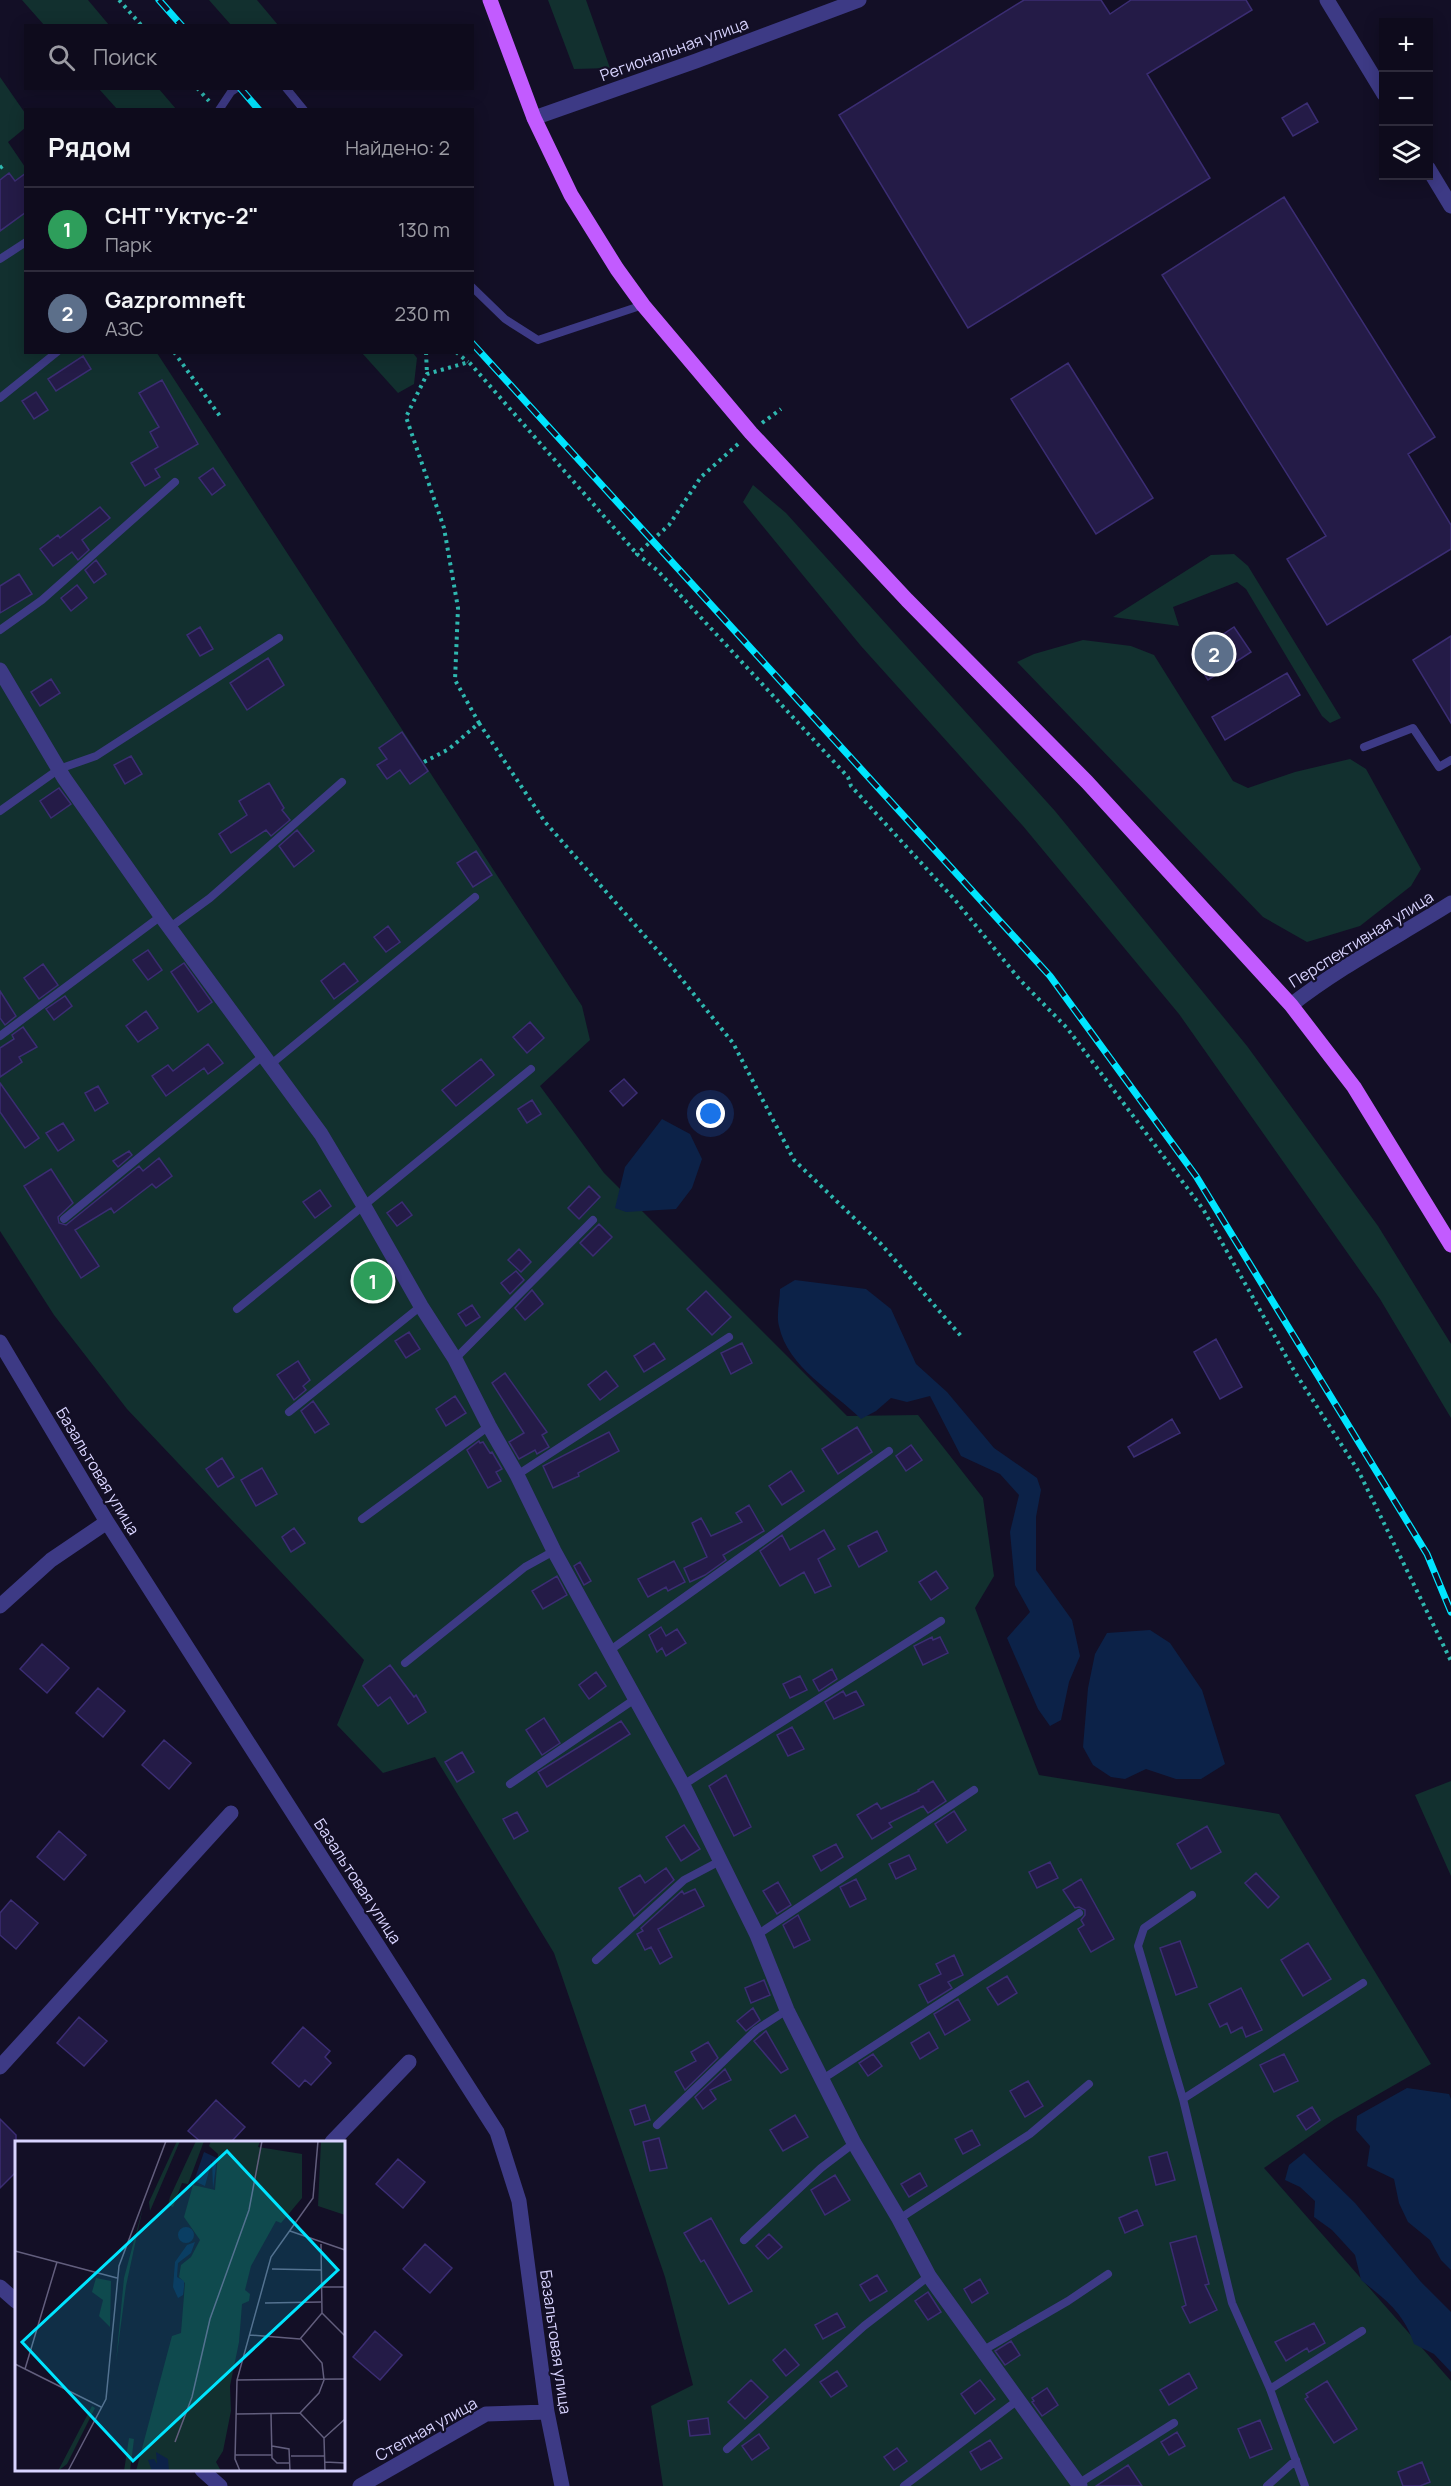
<!DOCTYPE html>
<html lang="ru">
<head>
<meta charset="utf-8">
<style>
	body { margin:0; font-family:Manrope,sans-serif; background:#171425; color:#f1f3f6 }
	.controls { position:absolute; right:18px; top:18px; display:grid; overflow:hidden; border-radius:0px; box-shadow:0 3px 15px #0003 }
	.controls button { width:54px; height:54px; display:grid; place-items:center; padding:0; border:0; border-bottom:2px solid #2e2b3b; background:#0e0b1c; color:#f1f3f6; font:30px sans-serif }
	.you { position:absolute; left:711px; top:1114px; width:21px; height:21px; margin:-15px; border:4px solid #fff; border-radius:50%; background:#1a73e8; box-shadow:0 0 0 9px #1a73e833 }
	.badge { display:grid; place-items:center; width:39px; height:39px; border-radius:50%; background:#0f766e; color:#fff; font-size:20px; font-weight:700 }
	.pin { position:absolute; translate:-50% -50%; border:3px solid #fff; box-shadow:0 2px 6px #0006 }
	.list { margin:0; padding:0; list-style:none }
	h2 { display:flex; justify-content:space-between; align-items:center; height:78px; margin:0; padding:0 24px; font-size:26px }
	h2 small { font-size:20px; font-weight:400; color:#9b9ba3 }
	.list li { display:grid; grid-template-columns:39px 1fr auto; gap:18px; align-items:center; box-sizing:border-box; height:84px; padding:0 24px; border-top:2px solid #2e2b3b }
	.list b { display:block; font-size:22px; white-space:nowrap }
	.list p { margin:0; font-size:20px; white-space:nowrap; color:#9b9ba3 }
	.list em { font-size:20px; font-style:normal; color:#9b9ba3 }
	.icon { flex:none; width:33px; height:33px; fill:none; stroke:currentColor; stroke-width:2; stroke-linecap:round; stroke-linejoin:round }
	.map { position:relative; flex:none; width:1451px; height:2486px; overflow:hidden }
	.search { position:absolute; background:#0e0b1c; box-shadow:0 3px 15px #0003; left:24px; top:24px; width:450px; height:66px; display:flex; align-items:center; gap:15px; box-sizing:border-box; padding:0 21px; border-radius:0px; color:#9b9ba3; font-size:22px }
	.panel { position:absolute; background:#0e0b1c; box-shadow:0 3px 15px #0003; left:24px; top:108px; width:450px; height:246px; border-radius:0px }
	.map>svg:first-child { display:block }
	.green { fill:#12302f }
	.water { fill:#0c2248 }
	.building { fill:#241b47; stroke:#3b2d73; stroke-width:1.5 }
	.lines { fill:none; stroke-linecap:round; stroke-linejoin:round }
	.path { stroke:#2fb8b0; stroke-width:4; stroke-dasharray:3 4.5; stroke-linecap:butt }
	.lane { stroke:#3d3a85; stroke-width:8 }
	.street { stroke:#3d3a85; stroke-width:15 }
	.primary { stroke:#c25bff; stroke-width:15 }
	.rail-casing { stroke:#00e5ff; stroke-width:7 }
	.rail { stroke:#130f26; stroke-width:4.5; stroke-dasharray:14; stroke-linecap:butt }
	.labels { text-anchor:middle; dominant-baseline:central; stroke-width:4.5; stroke-linejoin:round; paint-order:stroke }
	.street-label { font-size:16px; fill:#d9d4ff; stroke:#130f26 }
	.inset-road { fill:none; stroke:#625e7d; stroke-width:1.5 }
	.view { fill:#00e5ff; fill-opacity:0.15; stroke:#00e5ff; stroke-width:3 }
	.inset-edge { fill:none; stroke:#d9d4ff; stroke-width:3 }
</style>
</head>
<body>
<div class="map">
<svg width="1451" height="2486" viewBox="0 0 1451 2486">
	<rect width="100%" height="100%" fill="#130f26"/>
	<path class="green" d="M22,0H88L109,25H44Z
		M209,0H257L278,25H231Z
		M548,0H586L610,68L574,69Z
		M0,77L25,113V128L8,142L25,167L26,352L157,353L582,1006L590,1040L540,1086L604,1173L847,1416L918,1415L983,1498L994,1576L975,1608L1039,1775L1279,1814L1431,2064L1335,2119L1264,2168L1451,2381V2486H663L651,2406L693,2385L665,2277L554,1953L435,1757L383,1773L337,1725L364,1660L127,1409L54,1315L0,1231Z
		M99,89H159L176,109H117Z
		M362,353H413L417,358L414,384L398,393Z
		M753,485L786,513L1055,811L1247,1046L1378,1226L1451,1344V1418L1380,1299L1179,1014L1023,826L861,646L743,502Z
		M1234,554L1248,566L1341,718L1330,723L1322,716L1246,589L1237,582L1173,607L1179,626L1113,617L1211,555Z
		M1083,640L1131,646L1154,655L1233,781L1248,788L1295,772L1350,759L1366,769L1421,869L1411,886L1360,926L1307,942L1263,917L1017,662L1034,654Z
		M1451,1781V1876L1415,1795Z"/>
	<path class="water" d="M662,1119L690,1134L702,1159L692,1188L676,1209L626,1212L615,1208L625,1167Z
		M795,1280L866,1289L891,1309L916,1364L947,1392L994,1448L1037,1478L1041,1490L1036,1517V1570L1072,1620L1080,1656L1069,1682L1061,1720L1050,1726L1038,1709L1007,1638L1030,1612L1015,1585L1010,1532L1019,1495L1000,1474L961,1456L930,1396L907,1402L891,1398L876,1411L861,1419C833,1391 788,1368 779,1326C776,1315 780,1301 780,1289Z
		M1150,1630L1170,1643L1202,1690L1225,1764L1201,1779H1176L1146,1769L1125,1779L1111,1777L1093,1765L1083,1747L1088,1688L1095,1654L1107,1633Z
		M1407,2088L1449,2094L1451,2099V2270L1441,2260L1430,2240L1408,2222L1399,2203L1394,2179L1367,2166L1370,2146L1356,2130L1357,2116Z
		M1304,2153L1355,2203L1421,2282L1451,2312V2372L1434,2354L1414,2344C1404,2313 1386,2300 1361,2280L1355,2255L1332,2230L1314,2217L1315,2201L1300,2187L1285,2180L1289,2165Z"/>
	<path class="building" d="M1024,0H1101L1110,14L1131,0H1246L1252,10L1147,74L1210,178L968,328L839,115Z
		M1307,103L1318,122L1293,136L1282,118Z
		M9,173L15,181L26,173V212L0,231V180Z
		M1284,197L1435,437L1408,454L1451,525V549L1327,625L1287,559L1326,536L1162,275Z
		M83,356L91,369L56,391L48,379Z
		M1068,363L1153,498L1096,534L1011,399Z
		M162,380L198,444L155,469L160,477L145,486L131,463L158,447L150,432L159,427L139,393Z
		M36,392L48,410L34,419L22,401Z
		M213,468L225,485L212,495L199,478Z
		M100,507L110,518L82,540L89,550L78,560L72,552L53,566L40,549L58,535L60,538Z
		M96,560L106,574L94,583L85,570Z
		M19,574L32,594L0,613V586Z
		M77,585L87,598L71,611L61,598Z
		M200,627L213,649L200,656L187,635Z
		M1234,627L1251,652L1208,680L1192,655Z
		M1451,636V723L1413,660Z
		M268,658L284,685L247,710L230,683Z
		M1287,673L1300,695L1225,740L1212,717Z
		M51,679L60,693L40,706L31,692Z
		M402,732L428,771L410,784L400,770L387,779L377,765L387,759L379,748Z
		M131,756L142,774L125,784L114,765Z
		M269,783L284,808L282,810L290,820L271,836L266,830L231,853L219,834L247,815L239,801Z
		M59,788L71,804L51,818L40,801Z
		M297,830L314,851L294,867L279,846Z
		M476,851L492,875L473,887L457,863Z
		M388,926L400,942L386,952L374,937Z
		M148,950L162,970L148,980L133,960Z
		M184,963L212,1002L198,1012L171,972Z
		M344,963L358,981L334,999L321,981Z
		M43,964L58,985L39,999L24,978Z
		M0,991L16,1016L5,1025L0,1018Z
		M65,996L72,1006L54,1020L46,1009Z
		M146,1011L158,1028L138,1042L126,1026Z
		M530,1022L544,1038L527,1053L513,1037Z
		M23,1027L37,1047L19,1057L22,1062L0,1077V1048L14,1039L12,1035Z
		M208,1044L223,1063L208,1074L204,1068L166,1096L152,1076L168,1065L173,1071Z
		M481,1059L494,1075L456,1106L442,1090Z
		M624,1079L637,1093L623,1106L610,1091Z
		M0,1083L39,1138L25,1148L0,1112Z
		M98,1086L108,1103L95,1111L85,1093Z
		M532,1100L541,1114L527,1123L518,1109Z
		M63,1123L74,1140L58,1151L46,1133Z
		M129,1151L132,1155L118,1167L113,1161Z
		M159,1158L172,1176L156,1188L152,1184L114,1213L111,1208L75,1230L99,1266L81,1278L24,1186L51,1169L73,1203L58,1217L59,1223L66,1225L139,1166L143,1171Z
		M589,1186L600,1197L579,1219L568,1208Z
		M320,1190L331,1206L315,1218L303,1202Z
		M402,1202L412,1215L397,1226L387,1213Z
		M599,1224L612,1237L593,1256L580,1243Z
		M519,1249L531,1262L521,1272L508,1260Z
		M516,1271L524,1280L510,1294L501,1283Z
		M532,1290L543,1304L525,1320L515,1308Z
		M706,1291L731,1317L712,1335L687,1309Z
		M472,1305L480,1317L466,1326L458,1314Z
		M409,1332L420,1349L406,1358L395,1341Z
		M1216,1339L1242,1387L1220,1399L1194,1352Z
		M654,1343L665,1359L644,1372L634,1356Z
		M742,1343L752,1363L731,1374L721,1353Z
		M298,1361L310,1380L303,1386L306,1390L294,1400L277,1375Z
		M606,1371L618,1386L600,1400L588,1385Z
		M505,1373L547,1432L542,1435L549,1447L537,1454L535,1450L519,1459L509,1442L524,1433L492,1383Z
		M455,1396L466,1413L446,1426L436,1409Z
		M313,1401L329,1424L315,1433L301,1411Z
		M1172,1419L1180,1433L1134,1457L1128,1447Z
		M857,1427L872,1452L838,1474L822,1449Z
		M609,1432L619,1451L578,1473L579,1476L553,1488L543,1466Z
		M479,1441L480,1443L483,1442L490,1453L492,1452L502,1469L496,1472L501,1481L488,1488L467,1450Z
		M911,1445L922,1460L906,1471L896,1456Z
		M222,1458L234,1477L218,1487L206,1469Z
		M262,1468L277,1494L256,1506L241,1480Z
		M791,1471L804,1491L782,1505L769,1486Z
		M749,1505L764,1531L723,1555L726,1560L705,1575L690,1582L684,1568L707,1557L692,1523L701,1518L711,1536L742,1522L736,1513Z
		M294,1528L305,1543L291,1552L282,1537Z
		M824,1530L835,1549L818,1559L831,1586L815,1593L804,1572L780,1586L760,1551L782,1535L790,1550Z
		M877,1531L887,1551L859,1567L848,1546Z
		M674,1561L685,1582L668,1591L666,1587L648,1597L638,1579Z
		M580,1562L591,1581L584,1585L574,1566Z
		M936,1571L948,1588L931,1600L919,1582Z
		M557,1576L567,1595L543,1609L532,1591Z
		M661,1627L666,1636L677,1629L686,1643L666,1656L662,1648L657,1652L649,1635Z
		M932,1637L933,1640L940,1637L948,1653L923,1665L914,1646Z
		M42,1644L69,1668L47,1693L20,1669Z
		M390,1665L414,1697L416,1695L426,1712L408,1724L390,1697L378,1706L363,1686Z
		M832,1669L837,1679L819,1691L813,1680Z
		M596,1672L606,1686L589,1699L579,1685Z
		M800,1676L807,1690L790,1698L783,1684Z
		M98,1688L125,1711L103,1737L76,1713Z
		M843,1691L846,1696L856,1691L864,1705L834,1719L825,1702Z
		M544,1718L560,1743L542,1755L526,1730Z
		M621,1721L630,1734L547,1787L538,1772Z
		M792,1727L804,1749L788,1756L777,1735Z
		M164,1740L191,1763L169,1789L142,1765Z
		M462,1752L474,1772L457,1782L445,1762Z
		M726,1775L751,1827L734,1836L709,1786Z
		M933,1781L946,1801L928,1813L923,1806L889,1823L892,1827L872,1839L857,1815L877,1803L881,1809L919,1791L918,1790Z
		M954,1811L966,1830L947,1843L935,1824Z
		M517,1812L528,1831L514,1839L503,1819Z
		M684,1825L700,1849L681,1861L666,1837Z
		M1207,1826L1221,1852L1191,1869L1177,1844Z
		M59,1831L86,1855L64,1880L37,1857Z
		M836,1844L843,1857L821,1871L813,1856Z
		M909,1855L916,1869L896,1879L889,1864Z
		M1050,1862L1058,1878L1037,1888L1029,1872Z
		M666,1868L674,1880L634,1916L619,1888L640,1875L645,1883Z
		M1256,1873L1279,1897L1268,1908L1245,1883Z
		M856,1879L866,1899L850,1907L840,1887Z
		M1081,1879L1114,1939L1091,1952L1078,1929L1084,1925L1081,1920L1085,1915V1910L1079,1907L1075,1908L1063,1890Z
		M778,1882L791,1905L777,1914L763,1891Z
		M695,1889L704,1906L658,1929L672,1957L660,1964L651,1947L645,1950L637,1934L643,1931L641,1928L682,1891L684,1894Z
		M11,1900L38,1923L16,1949L0,1935V1913Z
		M798,1915L810,1940L794,1948L783,1925Z
		M1180,1941L1197,1987L1176,1995L1160,1948Z
		M1308,1943L1331,1979L1303,1996L1281,1960Z
		M954,1955L963,1975L948,1982L952,1988L928,2003L919,1985L941,1974L936,1964Z
		M1007,1976L1017,1993L998,2005L987,1988Z
		M764,1980L770,1995L751,2003L745,1988Z
		M1241,1988L1262,2030L1246,2037L1242,2027L1231,2033L1227,2023L1220,2027L1209,2004Z
		M958,1999L970,2020L945,2035L934,2014Z
		M753,2008L760,2020L746,2031L737,2021Z
		M79,2017L107,2041L84,2066L57,2043Z
		M303,2027L330,2051L325,2057L331,2063L311,2085L305,2080L299,2087L272,2063Z
		M766,2031L788,2069L781,2073L754,2041Z
		M929,2032L938,2048L920,2059L911,2043Z
		M708,2042L718,2058L685,2090L675,2072L696,2061L691,2052Z
		M873,2054L882,2066L868,2076L859,2063Z
		M1284,2054L1298,2081L1274,2092L1260,2065Z
		M725,2069L731,2080L710,2090L716,2099L703,2109L695,2097Z
		M1028,2081L1043,2106L1025,2117L1010,2091Z
		M216,2100L245,2127L231,2142H201L188,2131Z
		M645,2105L650,2120L635,2125L630,2110Z
		M1312,2107L1320,2120L1306,2130L1297,2116Z
		M795,2115L808,2137L783,2151L770,2130Z
		M0,2119L16,2135V2172L0,2188Z
		M972,2130L980,2145L963,2154L955,2139Z
		M659,2138L667,2168L650,2171L643,2142Z
		M1167,2152L1175,2180L1156,2185L1149,2157Z
		M398,2159L425,2182L403,2208L376,2184Z
		M920,2173L927,2186L909,2197L901,2184Z
		M835,2175L850,2200L825,2215L811,2190Z
		M1137,2210L1143,2225L1125,2233L1119,2218Z
		M711,2218L752,2291L729,2304L704,2260L701,2262L684,2233Z
		M769,2234L782,2247L768,2259L756,2246Z
		M1196,2236L1209,2284L1205,2285L1217,2310L1190,2323L1182,2307L1186,2305L1170,2243Z
		M425,2244L452,2268L430,2293L403,2269Z
		M877,2275L887,2291L870,2301L860,2285Z
		M980,2279L988,2293L972,2303L964,2289Z
		M928,2292L941,2312L928,2320L915,2301Z
		M837,2313L845,2327L823,2339L815,2325Z
		M1314,2323L1325,2343L1309,2352L1307,2348L1286,2361L1275,2342Z
		M375,2331L402,2355L380,2380L353,2357Z
		M1011,2341L1020,2355L1005,2365L995,2351Z
		M785,2349L799,2365L786,2376L773,2360Z
		M837,2371L847,2386L831,2397L820,2382Z
		M1189,2373L1197,2388L1169,2405L1160,2390Z
		M751,2380L768,2397L745,2419L728,2402Z
		M980,2380L995,2399L975,2414L961,2394Z
		M1327,2381L1357,2429L1334,2443L1305,2399L1308,2397L1306,2394Z
		M1047,2388L1058,2405L1042,2416L1032,2402L1034,2401L1032,2398Z
		M708,2418L710,2434L690,2436L688,2421Z
		M1260,2420L1272,2449L1250,2458L1238,2429Z
		M1177,2432L1185,2446L1169,2455L1161,2442Z
		M759,2434L769,2448L752,2460L742,2446Z
		M990,2440L1002,2458L981,2470L970,2452Z
		M897,2448L907,2461L894,2470L884,2457Z
		M1422,2462L1430,2482L1420,2486H1403L1398,2472Z
		M1128,2465L1142,2486H1096Z"/>
	<g class="lines">
		<path class="path" d="M119,0L142,26
			M197,88L209,101
			M0,168L4,165
			M174,352L222,419
			M426,352L427,374
			M456,352L468,362
			M762,423L781,409
			M738,444L701,477L669,525L637,554L657,570L848,777L851,786L955,900L1020,980L1067,1028L1203,1209L1296,1374L1359,1472L1451,1661
			M479,723L545,822L672,967L733,1043L794,1160L881,1244L961,1336
			M424,762L449,749L479,723L455,680L458,608L444,528L406,417L427,374L469,362L637,554"/>
		<path class="lane" d="M286,88L304,110
			M219,110L231,92L237,88
			M0,259L26,242
			M472,287L505,319L538,340L643,305
			M0,398L57,352
			M0,630L42,600L175,482
			M1364,747L1413,728L1439,767L1451,760
			M0,811L59,769L96,756L279,638
			M169,928L210,898L342,782
			M0,1036L161,916
			M270,1065L475,897
			M64,1219L263,1056
			M237,1309L531,1069
			M455,1359L593,1220
			M289,1412L421,1306
			M517,1475L729,1337
			M362,1519L489,1426
			M609,1651L889,1451
			M405,1663L525,1567L554,1551
			M510,1784L635,1699
			M683,1785L941,1621
			M757,1935L974,1790
			M596,1960L684,1880L720,1861
			M821,2080L1079,1913
			M1183,2099L1138,1946L1144,1928L1192,1895
			M657,2125L756,2030L787,2010
			M899,2219L1030,2134L1089,2084
			M744,2240L821,2168L854,2143
			M982,2351L1068,2301L1108,2274
			M1270,2389L1362,2331
			M727,2449L864,2326L929,2276
			M1078,2484L1174,2423
			M904,2486L1018,2400
			M1267,2486L1296,2460
			M1305,2486L1270,2389L1232,2303L1183,2099L1363,1983"/>
		<path class="street" d="M1327,0L1384,94
			M534,118L696,61L859,0
			M1428,168L1451,206
			M0,670L64,778L161,916L321,1134L364,1206L421,1306L455,1359L489,1426L517,1475L554,1551L683,1785L757,1935L787,2010L854,2143L899,2219L929,2276L1080,2486
			M1291,1005C1341,966 1397,937 1451,903
			M0,1342L107,1522L497,2132L519,2201L547,2412L562,2486
			M0,1606L51,1560L107,1522
			M0,2067L231,1813
			M332,2142L409,2062
			M0,2287L16,2301
			M202,2470L220,2486
			M360,2486L486,2414L547,2412"/>
		<path class="primary" d="M490,0L534,118L571,195L617,269L643,305L751,433L907,600L1087,782L1291,1005L1354,1087L1451,1245"/>
		<g class="rail-casing">
			<path id="rail" d="M159,0L182,26
				M240,88L259,110
				M472,343L1050,976L1196,1176L1427,1554L1451,1612"/>
		</g>
		<use href="#rail" class="rail"/>
	</g>
	<g class="labels">
		<g class="street-label">
			<text transform="translate(674 49) rotate(-20)">Региональная улица</text>
			<text transform="translate(1361 939) rotate(-32)">Перспективная улица</text>
			<text transform="translate(98 1471) rotate(59)">Базальтовая улица</text>
			<text transform="translate(358 1881) rotate(57)">Базальтовая улица</text>
			<text transform="translate(556 2342) rotate(82)">Базальтовая улица</text>
			<text transform="translate(426 2429) rotate(-29)">Степная улица</text>
		</g>
	</g>
	<g transform="translate(15 2141)">
		<rect width="330" height="330" fill="#130f26"/>
		<path d="M162,0H165L135,70L134,61ZM181,0H189L173,43L167,42L158,66L153,64L155,56ZM196,0H245L243,6L287,13V57L266,82L261,80L236,125L230,149L235,153L234,160L227,163L224,201L215,245L216,270L208,310L201,321L206,330H121L157,195L166,192L170,142L164,136L166,124L176,116L185,99L169,76L178,44L200,49L203,13L194,5ZM306,0H330V74L303,65ZM128,66L111,145L101,221L109,137ZM81,137L96,140L95,186L84,175L88,159L77,151ZM77,265L80,267L52,323L43,330ZM114,297L119,298L115,330H109Z" fill="#12302f"/>
		<path d="M189,11L202,17L198,48L197,19L190,45L179,40ZM163 94a8 8 0 1 1 16 0a8 8 0 1 1-16 0ZM180,101L176,112L163,122L162,136L169,140V146L168,154L163,157L158,146L160,121L172,104ZM141,311L153,318L154,330H137L133,319L139,318L142,323Z" fill="#0c2248"/>
		<path class="inset-road" d="M275,90L330,109M0,110L102,137M257,128L306,129M306,146H330M250,162L306,161M307,172L330,195M235,194L285,198M285,198L307,172L306,103M0,223L86,266M10,228L42,121M222,239L330,238M285,272L304,252L309,239L307,222L286,198M285,272L309,297L310,330M221,273L285,272M256,273L257,317L262,322H275M309,297L330,278M160,301L177,256L195,178L234,69L247,0M257,305L274,308L275,330M220,314H257M276,315H309M310,321L330,322M53,330L91,258L104,125L151,0M225,330L220,318L222,239L256,116L298,57L303,0"/>
		<path class="view" d="M212,10L323,129L118,320L7,201Z"/>
		<rect width="330" height="330" class="inset-edge"/>
	</g>
</svg>
<div class="controls">
<button>+</button>
<button>−</button>
<button><svg class="icon" aria-label="layers" viewBox="0 0 24 24"><path d="M12 4l9 5-9 5-9-5zM3 14l9 5 9-5"/></svg></button>
</div>
<div class="you"></div>
<div class="pin badge" style="left:373px;top:1281px;background:#2e9e5b">1</div>
<div class="pin badge" style="left:1214px;top:654px;background:#5c6f8a">2</div>
<div class="search"><svg class="icon" aria-label="search" viewBox="0 0 24 24"><circle cx="10" cy="10" r="6"/><path d="M15 15l6 6"/></svg>Поиск</div>
<section class="panel">
<h2>Рядом<small>Найдено: 2</small></h2>
<ul class="list">
<li><span class="badge" style="background:#2e9e5b">1</span><div><b>СНТ &quot;Уктус-2&quot;</b><p>Парк</p></div><em>130 m</em></li>
<li><span class="badge" style="background:#5c6f8a">2</span><div><b>Gazpromneft</b><p>АЗС</p></div><em>230 m</em></li>
</ul>
</section>
</div>
</body>
</html>
